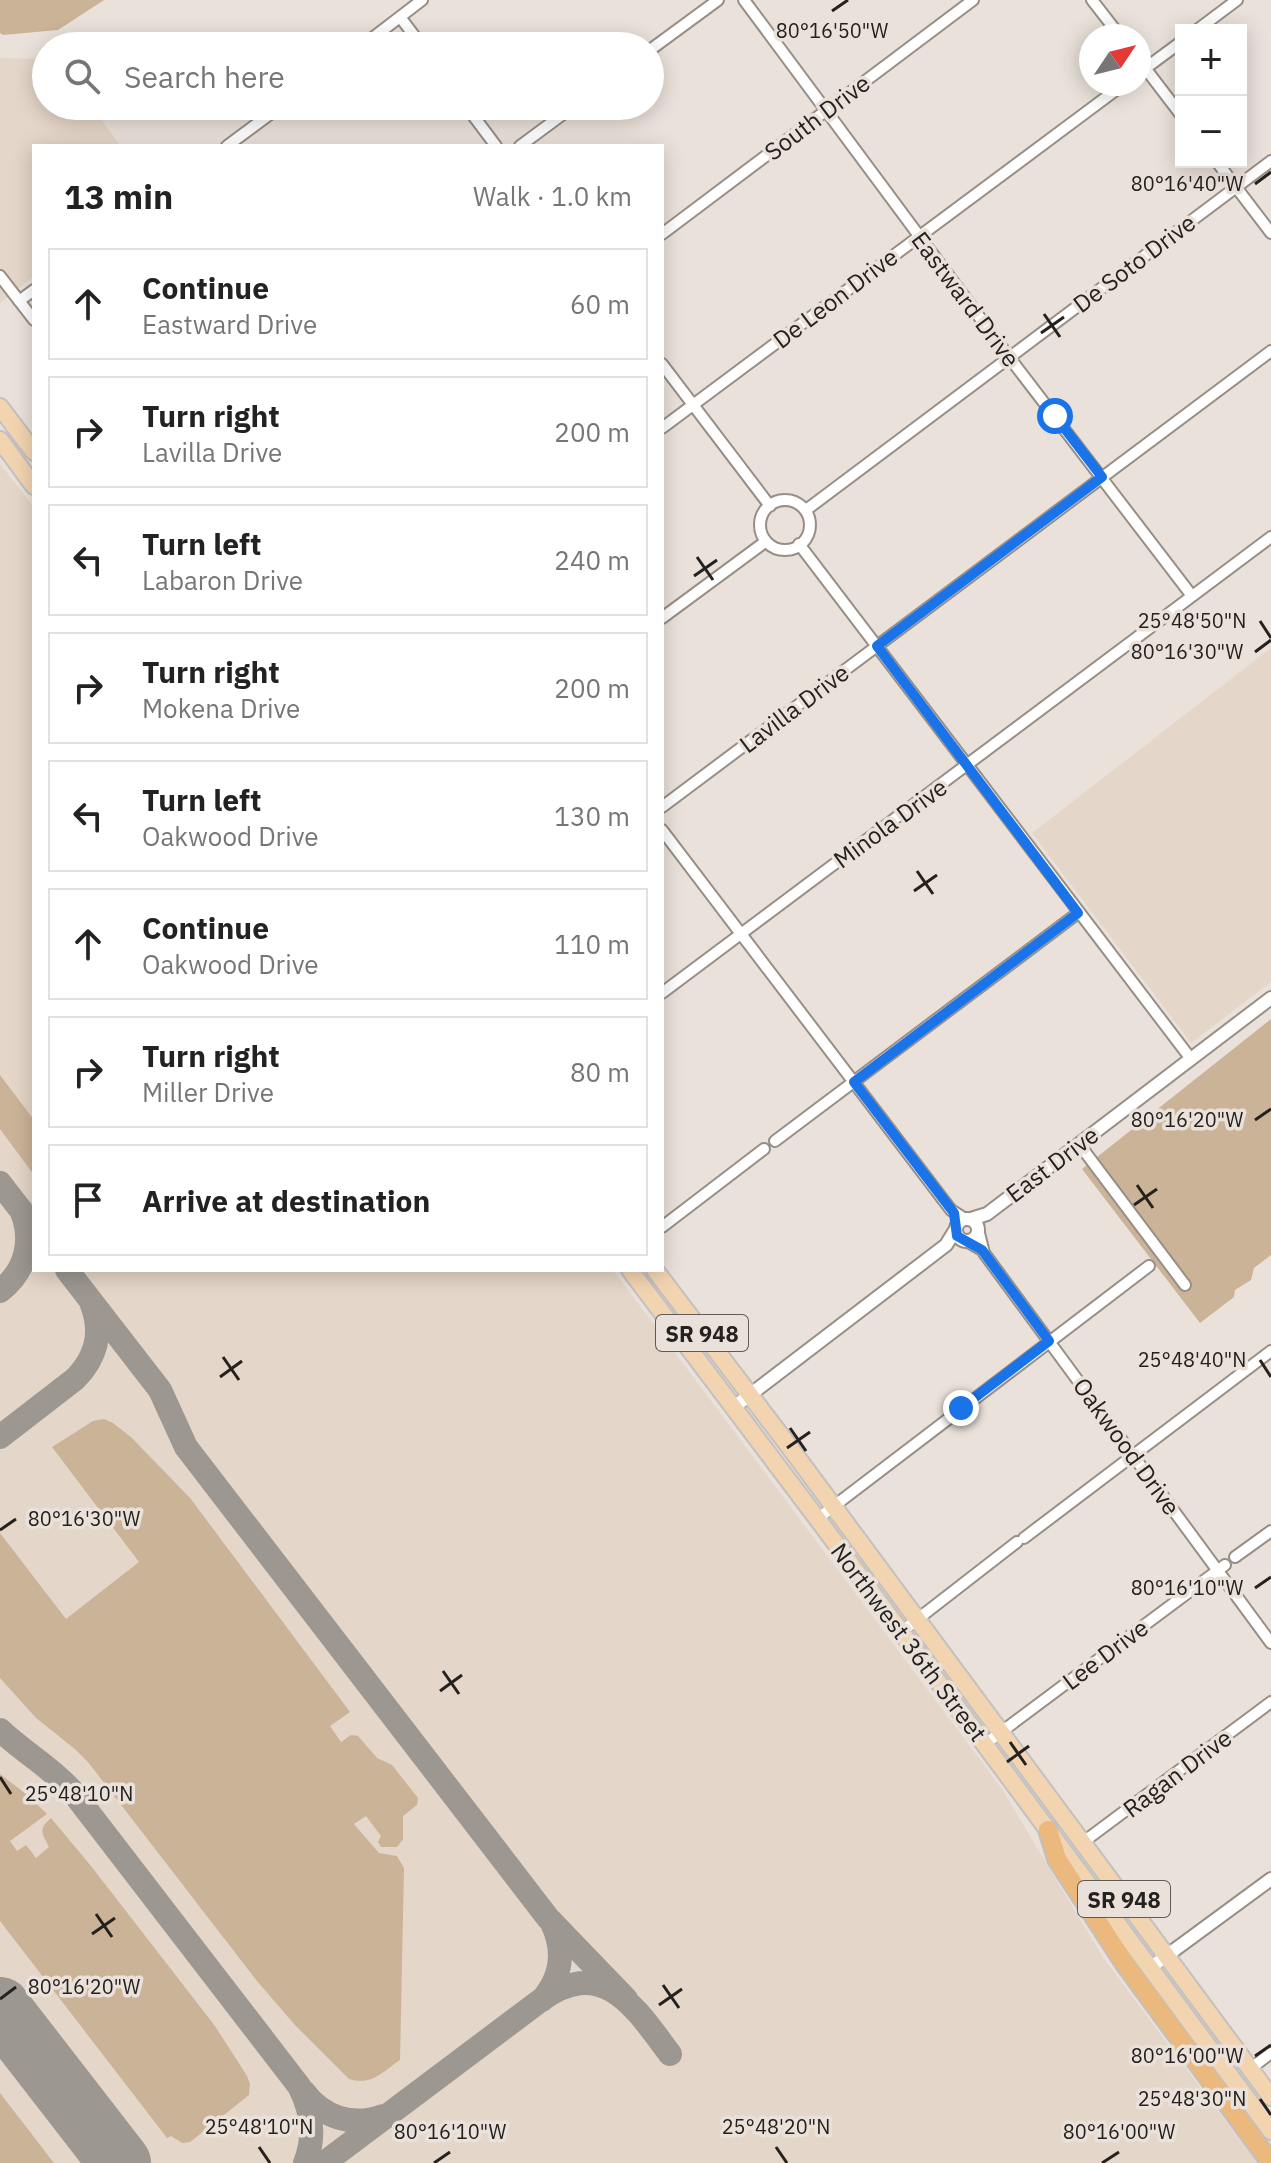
<!DOCTYPE html>
<html lang="en">
<head>
<meta charset="utf-8">
<style>
	body { margin:0; font-family:"IBM Plex Sans",sans-serif; background:#f6f6f6; color:#222 }
	.controls { position:absolute; right:24px; top:24px; display:grid; overflow:hidden; border-radius:0px; box-shadow:0 4px 20px #0003 }
	.controls button { width:72px; height:72px; display:grid; place-items:center; padding:0; border:0; border-bottom:2px solid #e0e0e0; background:#fff; color:#222; font:40px sans-serif }
	.compass { position:absolute; left:1079px; top:24px; width:72px; height:72px; border-radius:50%; background:#fff; box-shadow:0 4px 20px #0003; rotate:55deg }
	.stop { position:absolute; width:24px; height:24px; margin:-18px; border:6px solid #1a73e8; border-radius:50%; background:#fff }
	.stop.end { background:#1a73e8; border-color:#fff; box-shadow:0 2px 8px #0008 }
	.list { margin:0; padding:0; list-style:none }
	h2 { display:flex; justify-content:space-between; align-items:center; height:104px; margin:0; padding:0 32px; font-size:34px }
	h2 small { font-size:26px; font-weight:400; color:#767676 }
	.list li { display:grid; grid-template-columns:52px 1fr auto; gap:24px; align-items:center; box-sizing:border-box; height:112px; margin:0 16px 16px; padding:0 16px; border:2px solid #e0e0e0; border-radius:0px }
	.list b { display:block; font-size:30px; white-space:nowrap }
	.list p { margin:0; font-size:26px; white-space:nowrap; color:#767676 }
	.list em { font-size:26px; font-style:normal; color:#767676 }
	.icon { flex:none; width:44px; height:44px; fill:none; stroke:currentColor; stroke-width:2; stroke-linecap:round; stroke-linejoin:round }
	.map { position:relative; flex:none; width:1271px; height:2163px; overflow:hidden }
	.search { position:absolute; background:#fff; box-shadow:0 4px 20px #0003; left:32px; top:32px; width:632px; height:88px; display:flex; align-items:center; gap:20px; box-sizing:border-box; padding:0 28px; border-radius:44px; color:#767676; font-size:30px }
	.panel { position:absolute; background:#fff; box-shadow:0 4px 20px #0003; left:32px; top:144px; width:632px; height:1128px; border-radius:0px }
	.map>svg:first-child { display:block }
	.built { fill:#e4d6c8 }
	.green { fill:#cbb398 }
	.lines { fill:none; stroke-linecap:round; stroke-linejoin:round }
	.taxiway { stroke:#9d9791; stroke-width:24 }
	.runway { stroke:#9d9791; stroke-width:62 }
	.minor-casing { stroke:#978f87; stroke-width:14 }
	.tertiary-casing { stroke:#978f87; stroke-width:16 }
	.primary-casing { stroke:#c2c1c0; stroke-width:20 }
	.motorway-casing { stroke:#c2c1c0; stroke-width:22 }
	.minor { stroke:#fff; stroke-width:10 }
	.tertiary { stroke:#fff; stroke-width:12 }
	.primary { stroke:#f3d4b1; stroke-width:16 }
	.motorway { stroke:#ebb87d; stroke-width:18 }
	.route { stroke:#1a73e8; stroke-width:10 }
	.ticks { fill:none; stroke:#24211e; stroke-width:3 }
	.labels { text-anchor:middle; dominant-baseline:central; stroke-width:7; stroke-linejoin:round; paint-order:stroke }
	.shield { fill:#eae2da; stroke:#5f5b56; stroke-width:2 }
	.shield-label { font-size:22px; font-weight:bold; fill:#24211e }
	.street-label { font-size:24px; fill:#24211e; stroke:#eae2da }
	.ticks-label { font-size:20px; text-anchor:middle; fill:#24211e; stroke:#eae2da; stroke-width:7; stroke-linejoin:round; paint-order:stroke }
</style>
</head>
<body>
<div class="map">
<svg width="1271" height="2163" viewBox="0 0 1271 2163">
	<rect width="100%" height="100%" fill="#eae2da"/>
	<path class="built" d="M0,58L46,59V106H91L121,146H34V276L0,303Z
		M0,464L34,507V1270H613L1002,1789L1102,1956L1257,2163H0Z
		M1271,648V982L1191,1043L1032,833Z"/>
	<path class="green" d="M0,0H104L58,30L3,35L0,33Z
		M1271,1019V1255L1254,1268L1251,1280L1235,1290L1234,1297L1200,1323L1082,1169Z
		M0,1075L34,1120V1175L0,1129Z
		M104,1419L113,1423L131,1437L190,1498L350,1712L330,1726L341,1742L351,1735L358,1736L377,1758L392,1765L418,1798L417,1805L403,1816V1839L397,1847H381L378,1842L381,1836L366,1816L354,1824L379,1853L397,1856L404,1868L400,2060C382,2072 372,2086 349,2079L294,2024L257,1981L88,1762L75,1749L36,1718L0,1678V1533L66,1619L139,1562L52,1447L93,1421Z
		M0,1774L26,1794L47,1814L10,1841L17,1851L26,1845L36,1858L49,1847C43,1834 37,1830 51,1818L91,1866L215,2026L247,2076L250,2084L249,2095L190,2142L182,2143L171,2136L167,2138L0,1921Z
		M0,2093L54,2163H0Z"/>
	<g class="lines">
		<path class="taxiway" d="M0,1183L30,1222
			M67,1270L160,1390L186,1447L548,1918L626,1999
			M0,1291C26,1271 34,1240 21,1210
			M0,1437L75,1379C96,1358 103,1333 92,1305
			M0,1730C23,1752 51,1767 72,1791L299,2086C312,2111 316,2136 305,2163
			M542,2000C562,1977 565,1950 552,1923
			M303,2091C323,2118 352,2127 383,2116
			M324,2163L541,2000C604,1955 636,2009 670,2054"/>
		<path class="runway" d="M0,2008L120,2163"/>
		<g class="minor-casing">
			<path id="minor" d="M744,0L1009,357L1192,596
				M1092,0L1120,36
				M400,17L422,46
				M1197,30L1237,0
				M362,46L422,0
				M650,50L718,0
				M1139,60L1181,115
				M1139,73L1181,42
				M466,106L496,146
				M227,146L281,106
				M520,146L574,106
				M1217,162L1271,233
				M662,234L973,0
				M0,276L34,320
				M19,301L34,290
				M662,364L770,506
				M662,428L1124,84
				M760 525a25 25 0 1 1 50 0a25 25 0 1 1-50 0Z
				M806,510L1271,161
				M799,544L1191,1059
				M662,618L765,542
				M662,807L1271,351
				M662,830L951,1210L965,1219
				M662,993L1271,537
				M775,1141L1078,913
				M1079,1144L1185,1285
				M662,1227L764,1149
				M979,1233L984,1253L1271,1643
				M968,1242L982,1250
				M817,1519L1149,1266
				M1024,1538L1271,1351
				M1235,1557L1271,1531
				M901,1632L1017,1542
				M985,1744L1225,1565
				M1082,1843L1271,1702
				M1250,2069L1271,2053"/>
		</g>
		<g class="tertiary-casing">
			<path id="tertiary" d="M956 1230a11 11 0 1 1 22 0a11 11 0 1 1-22 0Z
				M971,1219L987,1214L1271,998
				M734,1407L946,1245L956,1229
				M1150,1968L1271,1879"/>
		</g>
		<g class="primary-casing">
			<path id="primary" d="M0,407L34,452
				M0,440L34,486
				M630,1270L822,1525L1271,2131
				M655,1270L788,1445L1271,2097"/>
		</g>
		<g class="motorway-casing">
			<path id="motorway" d="M1048,1830L1057,1859L1125,1964L1271,2163"/>
		</g>
		<use href="#minor" class="minor"/>
		<use href="#tertiary" class="tertiary"/>
		<use href="#primary" class="primary"/>
		<use href="#motorway" class="motorway"/>
	</g>
	<g class="lines">
		<path class="route" d="M961,1408L1049,1341L982,1250L957,1236L954,1213L854,1082L1078,913L877,646L1102,477L1055,416"/>
	</g>
	<path class="ticks" d="M832,11L848,0M1255,184L1271,172M1044,314L1060,337M1041,333L1064,317M697,557L713,580M694,576L717,560M1260,621L1271,638M1255,652L1271,640M917,871L933,894M914,891L937,875M1255,1120L1271,1109M1137,1185L1153,1208M1134,1205L1157,1189M223,1357L239,1380M1260,1360L1271,1377M220,1377L242,1361M790,1428L806,1451M787,1448L810,1432M0,1530L16,1519M1255,1588L1271,1577M443,1671L459,1694M440,1691L462,1675M1010,1742L1026,1765M1007,1762L1029,1746M0,1777L11,1794M96,1914L112,1937M92,1934L115,1918M663,1985L679,2008M0,1999L16,1987M659,2005L682,1989M1255,2056L1271,2045M1260,2099L1271,2115M259,2147L270,2163M776,2147L787,2163M434,2163L450,2152M1102,2163L1119,2152"/>
	<g class="labels">
		<g class="shield">
			<rect x="656" y="1315" width="92" height="36" rx="6"/>
			<rect x="1078" y="1881" width="92" height="36" rx="6"/>
		</g>
		<g class="shield-label">
			<text x="702" y="1333">SR 948</text>
			<text x="1124" y="1899">SR 948</text>
		</g>
		<g class="street-label">
			<text transform="translate(817 117) rotate(-37)">South Drive</text>
			<text transform="translate(1134 263) rotate(-37)">De Soto Drive</text>
			<text transform="translate(835 298) rotate(-37)">De Leon Drive</text>
			<text transform="translate(966 299) rotate(53)">Eastward Drive</text>
			<text transform="translate(794 708) rotate(-37)">Lavilla Drive</text>
			<text transform="translate(890 823) rotate(-36)">Minola Drive</text>
			<text transform="translate(1052 1164) rotate(-37)">East Drive</text>
			<text transform="translate(1127 1446) rotate(54)">Oakwood Drive</text>
			<text transform="translate(909 1642) rotate(53)">Northwest 36th Street</text>
			<text transform="translate(1105 1654) rotate(-37)">Lee Drive</text>
			<text transform="translate(1177 1773) rotate(-37)">Ragan Drive</text>
		</g>
	</g>
	<g class="ticks-label">
		<text x="832" y="38">80°16'50"W</text>
		<text x="1187" y="191">80°16'40"W</text>
		<text x="1192" y="628">25°48'50"N</text>
		<text x="1187" y="659">80°16'30"W</text>
		<text x="1187" y="1127">80°16'20"W</text>
		<text x="1192" y="1367">25°48'40"N</text>
		<text x="84" y="1526">80°16'30"W</text>
		<text x="1187" y="1595">80°16'10"W</text>
		<text x="79" y="1801">25°48'10"N</text>
		<text x="84" y="1994">80°16'20"W</text>
		<text x="1187" y="2063">80°16'00"W</text>
		<text x="1192" y="2106">25°48'30"N</text>
		<text x="259" y="2134">25°48'10"N</text>
		<text x="776" y="2134">25°48'20"N</text>
		<text x="450" y="2139">80°16'10"W</text>
		<text x="1119" y="2139">80°16'00"W</text>
	</g>
</svg>
<div class="controls">
<button>+</button>
<button>−</button>
</div>
<svg class="compass" viewBox="-18 -18 36 36"><path d="M0-13l5 13h-10z" fill="#e53935"/><path d="M0 13l5-13h-10z" fill="#767676"/></svg>
<div class="stop" style="left:1055px;top:416px"></div>
<div class="stop end" style="left:961px;top:1408px"></div>
<div class="search"><svg class="icon" aria-label="search" viewBox="0 0 24 24"><circle cx="10" cy="10" r="6"/><path d="M15 15l6 6"/></svg>Search here</div>
<section class="panel">
<h2>13 min<small>Walk · 1.0 km</small></h2>
<ul class="list">
<li><svg class="icon" aria-label="ahead" viewBox="0 0 24 24"><path d="M12 20V5M6 11l6-6 6 6"/></svg><div><b>Continue</b><p>Eastward Drive</p></div><em>60 m</em></li>
<li><svg class="icon" aria-label="right" viewBox="0 0 24 24"><path d="M7 20v-9h11M14 6l5 5-5 5"/></svg><div><b>Turn right</b><p>Lavilla Drive</p></div><em>200 m</em></li>
<li><svg class="icon" aria-label="left" viewBox="0 0 24 24"><path d="M17 20v-9H6M10 6l-5 5 5 5"/></svg><div><b>Turn left</b><p>Labaron Drive</p></div><em>240 m</em></li>
<li><svg class="icon" aria-label="right" viewBox="0 0 24 24"><path d="M7 20v-9h11M14 6l5 5-5 5"/></svg><div><b>Turn right</b><p>Mokena Drive</p></div><em>200 m</em></li>
<li><svg class="icon" aria-label="left" viewBox="0 0 24 24"><path d="M17 20v-9H6M10 6l-5 5 5 5"/></svg><div><b>Turn left</b><p>Oakwood Drive</p></div><em>130 m</em></li>
<li><svg class="icon" aria-label="ahead" viewBox="0 0 24 24"><path d="M12 20V5M6 11l6-6 6 6"/></svg><div><b>Continue</b><p>Oakwood Drive</p></div><em>110 m</em></li>
<li><svg class="icon" aria-label="right" viewBox="0 0 24 24"><path d="M7 20v-9h11M14 6l5 5-5 5"/></svg><div><b>Turn right</b><p>Miller Drive</p></div><em>80 m</em></li>
<li><svg class="icon" aria-label="arrive" viewBox="0 0 24 24"><path d="M6 21V4h12l-3 4 3 4H6"/></svg><div><b>Arrive at destination</b></div></li>
</ul>
</section>
</div>
</body>
</html>
